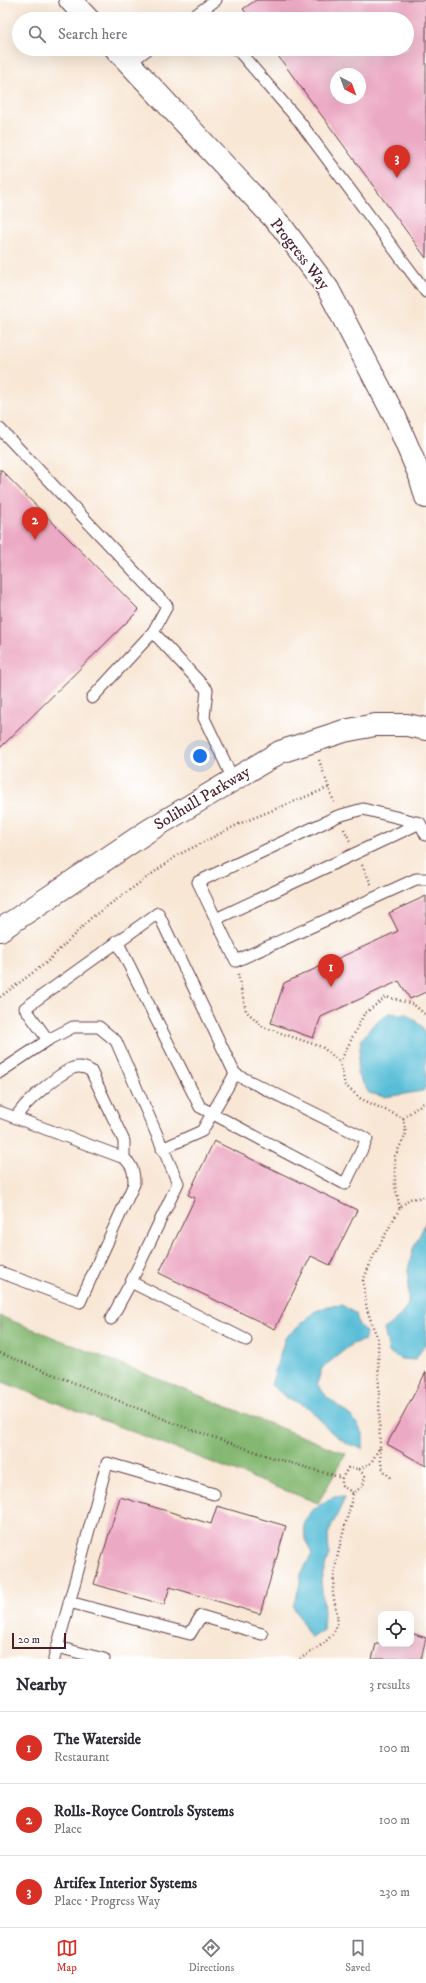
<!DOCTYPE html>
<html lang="en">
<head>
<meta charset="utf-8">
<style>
	body { margin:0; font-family:"IM FELL DW Pica",serif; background:#f7f7f7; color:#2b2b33 }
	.controls { position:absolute; right:12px; bottom:12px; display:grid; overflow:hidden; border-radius:8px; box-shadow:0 4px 16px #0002 }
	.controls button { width:36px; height:36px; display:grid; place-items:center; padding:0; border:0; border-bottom:1px solid #e1e1e2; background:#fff; color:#2b2b33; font:20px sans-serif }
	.compass { position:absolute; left:330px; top:68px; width:36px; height:36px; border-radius:50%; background:#fff; box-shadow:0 4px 16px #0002; rotate:139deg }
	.scale { position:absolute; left:12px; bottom:10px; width:54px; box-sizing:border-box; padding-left:4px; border:2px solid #4a1f2b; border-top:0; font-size:11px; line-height:14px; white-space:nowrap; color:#4a1f2b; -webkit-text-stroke:3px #fff; paint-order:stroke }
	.you { position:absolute; left:200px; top:756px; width:14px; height:14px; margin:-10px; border:3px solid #fff; border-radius:50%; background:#1a73e8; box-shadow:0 0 0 6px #1a73e833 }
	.badge { display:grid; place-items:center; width:26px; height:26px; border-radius:50%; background:#d93025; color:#fff; font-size:13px; font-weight:700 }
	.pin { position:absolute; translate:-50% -33px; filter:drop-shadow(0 1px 2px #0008) }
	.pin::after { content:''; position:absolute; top:21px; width:14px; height:12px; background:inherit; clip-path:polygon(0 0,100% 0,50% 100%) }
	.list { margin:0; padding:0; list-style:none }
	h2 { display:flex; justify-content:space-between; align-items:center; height:52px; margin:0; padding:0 16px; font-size:17px }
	h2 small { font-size:13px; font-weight:400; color:#7c7c81 }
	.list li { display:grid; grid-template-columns:26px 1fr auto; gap:12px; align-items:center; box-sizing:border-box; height:72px; padding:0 16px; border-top:1px solid #e1e1e2 }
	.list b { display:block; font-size:15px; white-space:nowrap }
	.list p { margin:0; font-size:13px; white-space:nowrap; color:#7c7c81 }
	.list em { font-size:13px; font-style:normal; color:#7c7c81 }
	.icon { flex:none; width:22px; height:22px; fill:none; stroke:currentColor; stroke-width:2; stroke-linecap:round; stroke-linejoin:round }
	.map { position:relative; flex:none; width:426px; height:1659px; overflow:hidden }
	.search { position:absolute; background:#fff; box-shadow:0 4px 16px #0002; left:12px; right:12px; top:12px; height:44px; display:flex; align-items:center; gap:10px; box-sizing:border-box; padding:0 14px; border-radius:22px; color:#7c7c81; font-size:15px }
	.sheet { height:268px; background:#fff }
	nav { display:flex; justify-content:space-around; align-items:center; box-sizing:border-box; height:56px; border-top:1px solid #e1e1e2; background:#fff; font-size:11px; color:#7c7c81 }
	nav a { display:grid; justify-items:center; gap:2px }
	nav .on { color:#d93025 }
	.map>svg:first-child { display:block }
	.forest { fill:#84b872; stroke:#676c4e }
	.water { fill:#59bed7; stroke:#526e81 }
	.building { fill:#eca9c3; fill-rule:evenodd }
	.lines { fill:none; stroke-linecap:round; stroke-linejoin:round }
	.service-casing { stroke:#643d44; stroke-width:13 }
	.tertiary-casing { stroke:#643d44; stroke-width:24 }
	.path { stroke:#643d44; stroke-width:2.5; stroke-dasharray:1 3; stroke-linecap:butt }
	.service { stroke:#fff; stroke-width:11 }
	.tertiary { stroke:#fff; stroke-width:22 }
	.labels { text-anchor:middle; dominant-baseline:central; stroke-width:3; stroke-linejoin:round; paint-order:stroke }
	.street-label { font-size:16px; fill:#4a1f2b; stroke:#fff }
</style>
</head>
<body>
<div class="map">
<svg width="426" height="1659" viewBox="0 0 426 1659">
	<rect width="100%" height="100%" fill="#fff"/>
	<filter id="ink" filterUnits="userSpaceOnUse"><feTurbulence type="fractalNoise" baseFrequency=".025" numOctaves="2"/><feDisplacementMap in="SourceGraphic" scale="8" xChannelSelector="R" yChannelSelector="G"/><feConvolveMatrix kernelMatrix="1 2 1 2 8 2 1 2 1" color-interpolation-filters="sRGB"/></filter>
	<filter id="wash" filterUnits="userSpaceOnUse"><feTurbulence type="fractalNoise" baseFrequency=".012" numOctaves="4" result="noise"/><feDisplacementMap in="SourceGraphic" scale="16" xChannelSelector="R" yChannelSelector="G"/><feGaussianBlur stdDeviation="0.9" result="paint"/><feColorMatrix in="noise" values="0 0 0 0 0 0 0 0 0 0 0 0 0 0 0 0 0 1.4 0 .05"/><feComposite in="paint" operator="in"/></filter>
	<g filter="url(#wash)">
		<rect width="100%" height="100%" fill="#f8e7d5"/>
		<path class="forest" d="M0,1316L346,1454L318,1503L0,1381Z"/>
		<path class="water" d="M389,1013L407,1014L421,1025L426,1034V1086L423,1091L385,1097L369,1093L357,1074L361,1040L373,1025Z
			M426,1222V1343L415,1360L401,1359L389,1352L384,1329L401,1315L408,1304V1270L413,1249Z
			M342,1305L356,1314L359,1325L366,1332L365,1340L352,1344L322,1368L317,1384L327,1397L352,1417L363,1433V1449L348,1444L332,1433L309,1408L286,1397L271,1385L285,1338L314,1312L328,1306Z
			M334,1496L345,1498L328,1534L329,1554L321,1580L324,1612L323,1630L311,1638L293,1606L299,1588L301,1574L312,1554L305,1539L304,1521L314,1509Z"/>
		<g id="blocks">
			<path class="building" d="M256,0H426V258L273,49H407V19H251L243,9ZM336,74H360V98H336Z
				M0,469L139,610L0,748Z
				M426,896V992L410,999L399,981L321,1017L313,1038L271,1023L284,983L398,931L389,913Z
				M214,1141L357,1210L330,1265L311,1256L275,1329L159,1273L195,1198L188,1195Z
				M426,1372V1466L387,1444Z
				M120,1497L211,1524L217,1506L286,1526L260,1614L170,1587L164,1605L94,1584Z
				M411,1633L426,1638L421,1659H372L376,1644H411Z"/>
		</g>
	</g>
	<g filter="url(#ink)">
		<use href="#blocks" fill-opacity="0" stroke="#643d44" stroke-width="1"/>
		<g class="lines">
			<g class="service-casing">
				<path id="service" d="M203,10L211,19
					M190,19L216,0
					M237,49L299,121L426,292
					M129,63L148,49
					M0,429L167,606L153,632L207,690L204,718L233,779
					M92,698L153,632
					M426,835L420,823L363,809L338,816L198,882L236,961L416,879H426
					M216,919L420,823
					M48,1040L25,1008L158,913L235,1074L367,1139L345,1184L200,1107L117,941
					M0,1072L48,1040L73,1027H99L116,1041L178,1183L131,1282L111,1319
					M0,1112L124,1158C133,1166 134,1172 134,1184L80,1302L0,1272
					M16,1118C21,1105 60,1073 73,1068C79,1066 85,1067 91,1071L124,1141V1158
					M162,1149L202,1131L235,1074
					M131,1282L246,1340
					M69,1602L190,1634L201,1616L262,1634
					M57,1647L104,1659
					M54,1659L107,1463L214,1494"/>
			</g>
			<g class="tertiary-casing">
				<path id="tertiary" d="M70,0L88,19
					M116,49L282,227L328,289L395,417L420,476L426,497
					M0,930L148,831L280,752L344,731L375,725H407L426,729"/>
			</g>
			<path class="path" d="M319,760L334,802
				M344,829L350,841
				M362,865L371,884
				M238,974L246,1011L263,1027L322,1047L340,1062
				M0,997L46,963L91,918L178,855L241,823L330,787
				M403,1118L426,1101
				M400,1208L395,1186V1156L406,1134L403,1118L361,1099L345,1085L340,1062L364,1014L386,997L413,1004L426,1015
				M0,1353L184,1427L274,1458L342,1478
				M380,1448C381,1464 379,1469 393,1479
				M359,1469L371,1463L380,1447L378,1340L367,1310L363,1281L373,1257L400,1208L409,1199L426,1197
				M300,1659C312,1651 327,1644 335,1630C342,1617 332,1602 333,1589C335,1554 346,1527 353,1493L363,1486L365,1476L359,1469L348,1468L342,1478V1486L353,1493"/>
			<use href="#service" class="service"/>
			<use href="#tertiary" class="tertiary"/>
		</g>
	</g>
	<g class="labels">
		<g class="street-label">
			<text transform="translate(300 254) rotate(52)">Progress Way</text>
			<text transform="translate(202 798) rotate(-31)">Solihull Parkway</text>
		</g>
	</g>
</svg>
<div class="controls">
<button><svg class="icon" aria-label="locate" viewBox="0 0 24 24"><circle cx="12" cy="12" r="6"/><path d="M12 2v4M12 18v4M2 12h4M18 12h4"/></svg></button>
</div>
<svg class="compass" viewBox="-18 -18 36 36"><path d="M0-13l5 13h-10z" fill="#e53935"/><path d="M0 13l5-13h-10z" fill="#7c7c81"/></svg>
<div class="scale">20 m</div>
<div class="you"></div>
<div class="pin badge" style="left:331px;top:987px">1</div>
<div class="pin badge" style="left:35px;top:540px">2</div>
<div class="pin badge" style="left:397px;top:178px">3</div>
<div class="search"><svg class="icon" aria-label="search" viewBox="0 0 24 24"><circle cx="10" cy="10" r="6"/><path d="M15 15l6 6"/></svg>Search here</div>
</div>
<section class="sheet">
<h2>Nearby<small>3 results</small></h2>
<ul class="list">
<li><span class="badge">1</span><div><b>The Waterside</b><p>Restaurant</p></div><em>100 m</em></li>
<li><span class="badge">2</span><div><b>Rolls-Royce Controls Systems</b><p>Place</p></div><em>100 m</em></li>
<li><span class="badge">3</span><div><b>Artifex Interior Systems</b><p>Place · Progress Way</p></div><em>230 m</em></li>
</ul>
</section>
<nav>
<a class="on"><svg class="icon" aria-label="map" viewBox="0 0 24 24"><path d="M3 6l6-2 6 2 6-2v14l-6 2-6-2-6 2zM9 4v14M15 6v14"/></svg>Map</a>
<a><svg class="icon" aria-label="directions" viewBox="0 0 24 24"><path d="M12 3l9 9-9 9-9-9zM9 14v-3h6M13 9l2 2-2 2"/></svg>Directions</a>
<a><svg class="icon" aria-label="saved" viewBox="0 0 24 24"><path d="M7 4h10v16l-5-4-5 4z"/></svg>Saved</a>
</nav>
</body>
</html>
